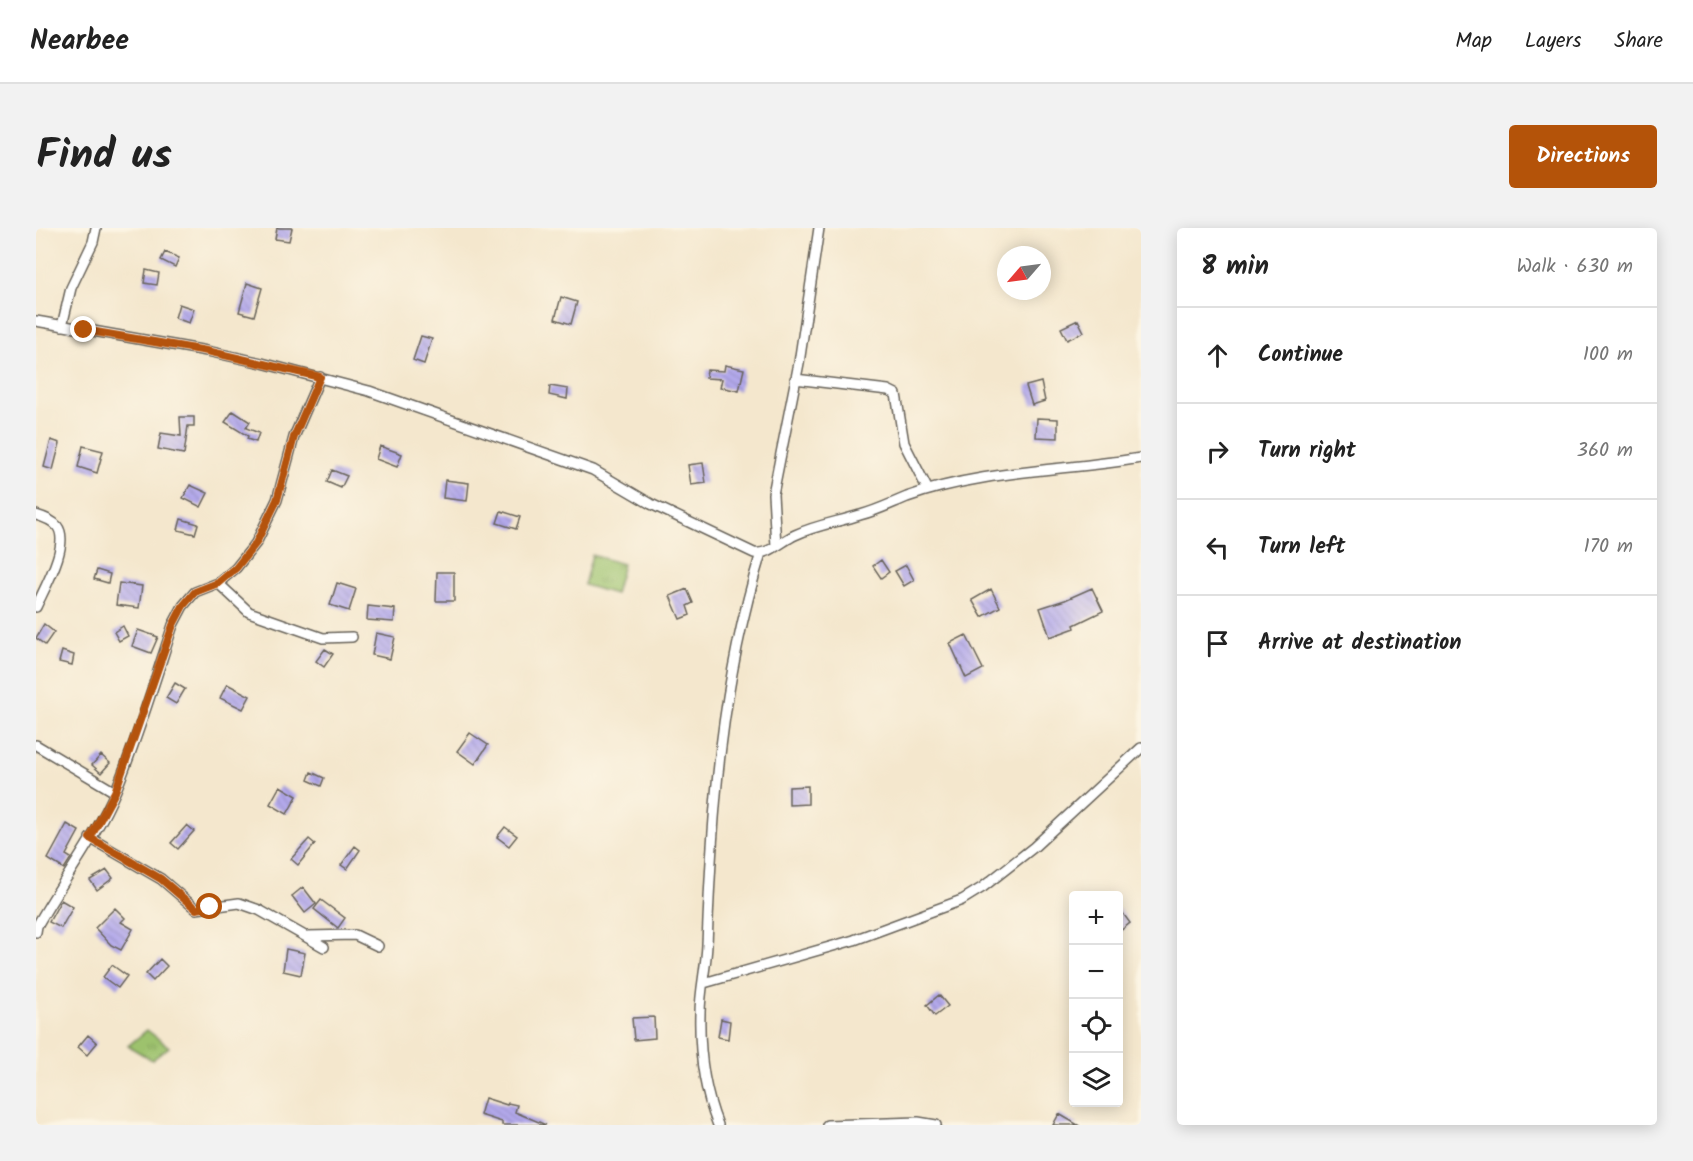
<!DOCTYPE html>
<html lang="en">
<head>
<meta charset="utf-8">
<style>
	body { margin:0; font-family:Kalam,sans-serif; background:#f2f2f2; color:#222 }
	.controls { position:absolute; right:18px; bottom:18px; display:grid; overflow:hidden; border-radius:6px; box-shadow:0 3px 15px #0003 }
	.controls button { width:54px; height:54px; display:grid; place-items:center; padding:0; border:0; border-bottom:2px solid #e0e0e0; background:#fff; color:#222; font:30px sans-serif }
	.compass { position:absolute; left:961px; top:18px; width:54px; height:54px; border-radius:50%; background:#fff; box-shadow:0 3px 15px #0003; rotate:242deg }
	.stop { position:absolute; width:18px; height:18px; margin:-14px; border:4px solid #b45309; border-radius:50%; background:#fff }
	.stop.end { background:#b45309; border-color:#fff; box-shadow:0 2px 6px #0008 }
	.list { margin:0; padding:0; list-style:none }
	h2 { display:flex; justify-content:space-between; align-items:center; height:78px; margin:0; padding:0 24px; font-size:26px }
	h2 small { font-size:20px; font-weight:400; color:#767676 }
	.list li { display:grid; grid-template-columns:39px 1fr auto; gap:18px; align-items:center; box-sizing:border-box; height:96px; padding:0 24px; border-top:2px solid #e0e0e0 }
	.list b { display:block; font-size:22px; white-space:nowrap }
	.list em { font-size:20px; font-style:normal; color:#767676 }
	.icon { flex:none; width:33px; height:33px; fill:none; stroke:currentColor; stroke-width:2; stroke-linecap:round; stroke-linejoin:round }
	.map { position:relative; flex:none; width:1105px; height:897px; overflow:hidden; border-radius:6px }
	header { display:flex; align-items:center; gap:36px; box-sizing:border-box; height:84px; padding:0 30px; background:#fff; border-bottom:2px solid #e0e0e0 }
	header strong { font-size:28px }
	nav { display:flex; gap:33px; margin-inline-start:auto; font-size:21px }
	.intro { display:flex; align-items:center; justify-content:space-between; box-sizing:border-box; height:144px; padding:0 36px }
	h1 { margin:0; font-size:42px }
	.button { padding:15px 27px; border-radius:6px; background:#b45309; color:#fff; font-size:21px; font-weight:700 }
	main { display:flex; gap:36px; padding:0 36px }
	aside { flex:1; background:#fff; border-radius:6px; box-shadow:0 3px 15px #0003 }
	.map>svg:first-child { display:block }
	.grass { fill:url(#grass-tufts); stroke:#5c6f44; stroke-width:1.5 }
	.building { fill:url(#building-back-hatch) }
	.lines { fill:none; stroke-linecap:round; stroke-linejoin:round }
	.street-casing { stroke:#68635a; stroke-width:12 }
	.street { stroke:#fff; stroke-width:9 }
	.route { stroke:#b45309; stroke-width:8 }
</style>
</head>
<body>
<header>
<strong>Nearbee</strong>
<nav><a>Map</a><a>Layers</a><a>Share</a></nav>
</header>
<div class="intro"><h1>Find us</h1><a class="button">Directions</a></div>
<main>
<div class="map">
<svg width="1105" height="897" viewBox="0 0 1105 897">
	<defs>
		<pattern id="grass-tufts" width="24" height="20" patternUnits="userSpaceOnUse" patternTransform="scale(1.5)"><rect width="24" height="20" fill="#9dc26d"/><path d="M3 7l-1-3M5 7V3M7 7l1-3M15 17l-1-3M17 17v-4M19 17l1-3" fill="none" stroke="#87a65e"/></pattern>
		<pattern id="building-back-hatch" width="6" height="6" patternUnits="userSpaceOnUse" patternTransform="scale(1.5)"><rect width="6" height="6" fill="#b3a9eb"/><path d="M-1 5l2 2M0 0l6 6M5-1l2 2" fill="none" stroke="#9991c9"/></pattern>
	</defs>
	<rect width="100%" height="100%" fill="#fcf5e5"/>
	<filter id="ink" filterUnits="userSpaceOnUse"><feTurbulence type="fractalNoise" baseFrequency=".0167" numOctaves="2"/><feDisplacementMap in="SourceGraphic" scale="12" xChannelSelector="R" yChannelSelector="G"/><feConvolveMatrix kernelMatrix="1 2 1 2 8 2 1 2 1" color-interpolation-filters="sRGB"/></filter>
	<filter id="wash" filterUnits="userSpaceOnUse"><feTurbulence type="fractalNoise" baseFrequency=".008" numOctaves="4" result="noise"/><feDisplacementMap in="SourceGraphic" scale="24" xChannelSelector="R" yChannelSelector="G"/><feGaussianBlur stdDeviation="1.35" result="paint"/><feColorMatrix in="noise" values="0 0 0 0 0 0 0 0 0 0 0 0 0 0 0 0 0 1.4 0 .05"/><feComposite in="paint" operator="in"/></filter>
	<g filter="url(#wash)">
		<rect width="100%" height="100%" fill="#f4e7cd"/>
		<path class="grass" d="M556,327L587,336L579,366L548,357Z
			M111,802L133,819L116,832L92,818Z"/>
		<g id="blocks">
			<path class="building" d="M241,0H256L253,13L239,11Z
				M129,24L143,30L139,39L125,32Z
				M110,42L123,45L121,57L108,55Z
				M211,55L226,60L218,88L203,84Z
				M525,69L541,74L535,96L519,91Z
				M143,76L158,81L153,95L139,90Z
				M1042,92L1048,104L1031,112L1025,100Z
				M385,108L396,111L388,136L377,132Z
				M689,137L708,141L703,163L684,159L686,151L670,150L671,142L688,143Z
				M1005,154L1009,173L996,177L990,158Z
				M514,158L532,161L531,171L513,167Z
				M197,183L214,194L210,200L223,205L220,214L211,211L212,208L189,194Z
				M144,189H158V198H152L148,226L122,221L125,205L145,208Z
				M1001,190L1022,191V210L1000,209Z
				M15,212L24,215L17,242L8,239Z
				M47,218L67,223L61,245L42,239Z
				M344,218L366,226L361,239L340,231Z
				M667,235L670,255L655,257L652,237Z
				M296,242L311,248L305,260L291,254Z
				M409,252L433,255L431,273L407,270Z
				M154,257L172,265L165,279L147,270Z
				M465,283L484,289L480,301L461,295Z
				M145,291L162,296L159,306L142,302Z
				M845,332L853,344L845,350L837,338Z
				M870,337L878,352L868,358L859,343Z
				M61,342L74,346L72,355L58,351Z
				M401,344H418V373H400Z
				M83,355L106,358L103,380L80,377Z
				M301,355L320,361L313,383L294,377Z
				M1056,360L1067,383L1038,397L1039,400L1014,409L1004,380L1029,372Z
				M651,361L657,375L651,378L654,387L644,391L634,368Z
				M955,361L964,379L946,389L936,372Z
				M332,378L359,381L358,394L331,392Z
				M8,396L18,404L9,417L0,410Z
				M87,398L92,408L83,413L78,404Z
				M102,402L122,409L115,425L96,418Z
				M340,405L359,409L354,431L336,427Z
				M930,407L947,441L930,450L914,415Z
				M289,421L297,426L288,439L280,433Z
				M26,423L38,427L36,437L23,434Z
				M139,455L149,461L140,476L130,470Z
				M191,456L214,468L207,481L184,470Z
				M434,505L452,517L439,536L421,523Z
				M65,527L74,535L65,545L56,537Z
				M275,544L288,550L285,558L272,552Z
				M244,558L261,568L251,586L234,576Z
				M772,558V576L753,577V559Z
				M31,596L43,603L30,627L35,630L28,641L12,631Z
				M151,597L158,603L142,621L135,615Z
				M469,599L481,608L473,618L461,609Z
				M273,611L279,616L262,637L255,631Z
				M319,618L324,622L311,641L305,637Z
				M71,642L77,650L61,662L54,652Z
				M267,659L280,676L269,685L256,668Z
				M25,672L37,679L25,700L13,694Z
				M285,672L309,690L302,700L278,681Z
				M79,680L89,690L85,694L97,701L85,722L75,717L59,700Z
				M1083,680L1094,695L1083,704Z
				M250,721L269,725L265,747L247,743Z
				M124,731L131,738L117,753L110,746Z
				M76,737L91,748L82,760L67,749Z
				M903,767L912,778L899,788L891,777Z
				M618,789L619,810L598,812L596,790Z
				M685,791L694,793L692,811L682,809Z
				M52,807L61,815L51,827L42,819Z
				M449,870L471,877L472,875L481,877L479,884L510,897H466V894L444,887Z
				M1023,886L1042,897H1017Z"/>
		</g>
	</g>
	<g filter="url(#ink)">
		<use href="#blocks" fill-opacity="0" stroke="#68635a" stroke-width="1.5"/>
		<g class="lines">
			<g class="street-casing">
				<path id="street" d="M0,93L171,123L226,135L333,163L557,242L615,276L718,325C733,327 746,313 759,307C780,297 802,294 824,287C840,283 856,275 871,269C946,242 1027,243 1105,230
					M26,98L35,60L57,14L60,0
					M759,151L852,162L860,166L868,215L892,262
					M0,287C7,289 16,292 21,298C35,315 8,361 0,379
					M740,318L737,266L763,135L783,0
					M182,355L213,384L287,410L316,409
					M0,517L79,564
					M54,610L125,651L160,681L203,675L223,682L288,719
					M0,704L1,698C26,653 60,610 80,562C102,509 119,452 137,397L147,378L159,364L182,355L200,340L220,315L241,272L258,209L284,149
					M272,708L319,707L342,718
					M668,755L818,712L926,672L947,659L998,619L1105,520
					M682,897C668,862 663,824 664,785C664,763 670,740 671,717C676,583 685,455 725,325
					M791,897L882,894L900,897"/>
			</g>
			<use href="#street" class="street"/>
		</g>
	</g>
	<g class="lines" filter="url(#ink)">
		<path class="route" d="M48,102L171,123L284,149L258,209L241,272L220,315L200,340L182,355L159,364L147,378L137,397L79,564L54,610L125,651L160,681L174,679"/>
	</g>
</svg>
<div class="controls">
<button>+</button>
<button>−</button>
<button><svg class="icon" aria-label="locate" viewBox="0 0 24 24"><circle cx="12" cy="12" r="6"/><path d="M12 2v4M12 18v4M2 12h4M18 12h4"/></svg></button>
<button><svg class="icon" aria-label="layers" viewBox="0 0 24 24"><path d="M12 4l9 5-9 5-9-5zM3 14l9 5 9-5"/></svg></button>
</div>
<svg class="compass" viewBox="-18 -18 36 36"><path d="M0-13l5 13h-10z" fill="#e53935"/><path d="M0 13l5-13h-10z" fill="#767676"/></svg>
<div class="stop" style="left:174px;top:679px"></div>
<div class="stop end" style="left:48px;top:102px"></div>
</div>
<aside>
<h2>8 min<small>Walk · 630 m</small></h2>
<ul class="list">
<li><svg class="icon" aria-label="ahead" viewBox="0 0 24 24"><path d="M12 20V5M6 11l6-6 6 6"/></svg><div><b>Continue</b></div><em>100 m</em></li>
<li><svg class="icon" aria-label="right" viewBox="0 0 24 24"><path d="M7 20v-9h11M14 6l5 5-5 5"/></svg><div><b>Turn right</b></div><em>360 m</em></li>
<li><svg class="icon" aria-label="left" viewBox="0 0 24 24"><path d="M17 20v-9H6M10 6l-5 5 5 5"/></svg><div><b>Turn left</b></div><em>170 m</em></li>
<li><svg class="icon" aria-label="arrive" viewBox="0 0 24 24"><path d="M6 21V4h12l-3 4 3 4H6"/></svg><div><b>Arrive at destination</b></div></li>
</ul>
</aside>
</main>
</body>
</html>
